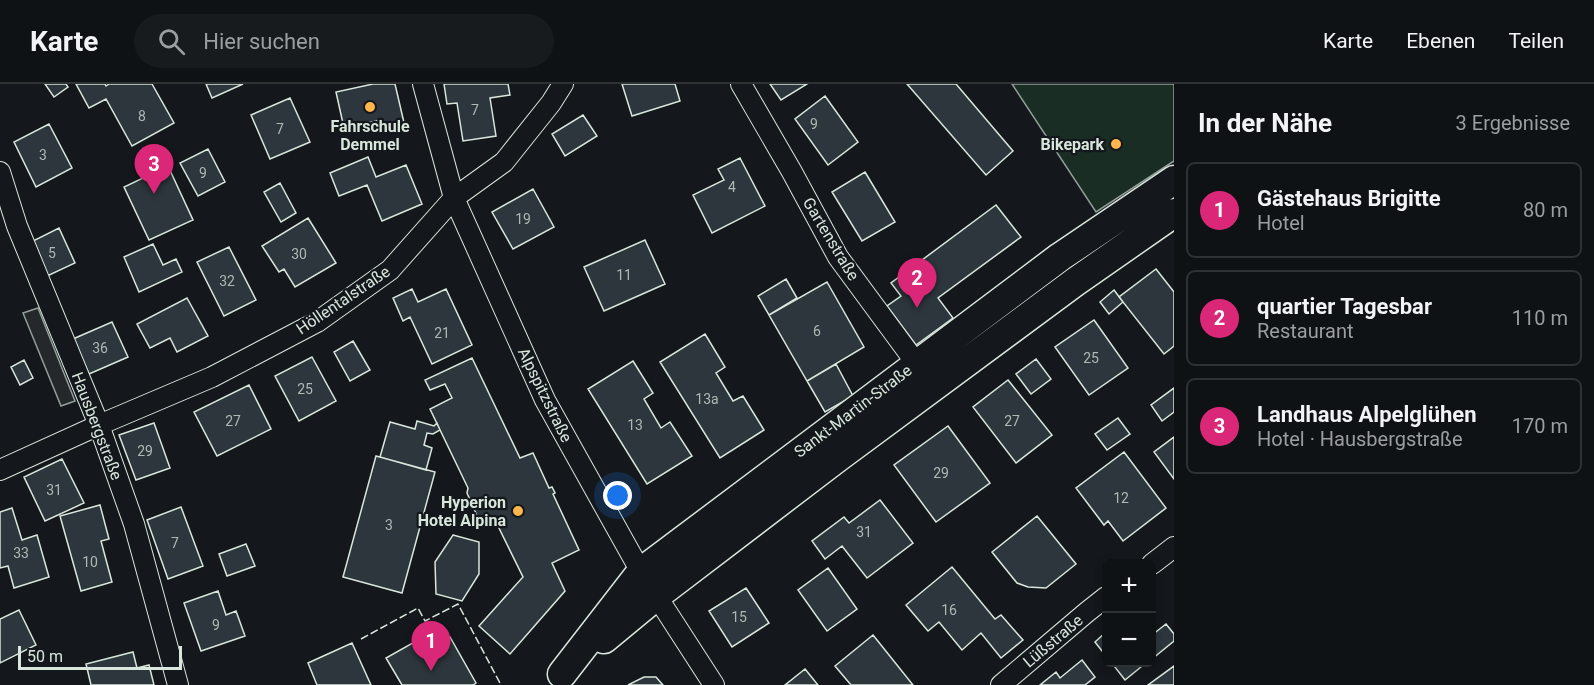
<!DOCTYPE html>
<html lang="de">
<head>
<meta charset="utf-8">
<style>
	body { margin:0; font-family:Roboto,sans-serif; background:#181b1e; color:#f1f3f6 }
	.controls { position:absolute; right:18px; bottom:18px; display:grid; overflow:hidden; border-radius:9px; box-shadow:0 3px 9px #0003 }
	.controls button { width:54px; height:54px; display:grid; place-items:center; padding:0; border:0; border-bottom:2px solid #2f3234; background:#0f1215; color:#f1f3f6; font:30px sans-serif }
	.scale { position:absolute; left:18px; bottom:15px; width:164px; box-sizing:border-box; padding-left:6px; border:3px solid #d8e6dc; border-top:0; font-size:16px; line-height:21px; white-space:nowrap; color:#d8e6dc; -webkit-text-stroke:4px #14181c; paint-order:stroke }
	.you { position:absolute; left:618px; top:412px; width:21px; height:21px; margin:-15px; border:4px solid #fff; border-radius:50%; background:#1a73e8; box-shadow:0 0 0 9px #1a73e833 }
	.badge { display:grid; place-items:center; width:39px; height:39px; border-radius:50%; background:#db2777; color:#fff; font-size:20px; font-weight:700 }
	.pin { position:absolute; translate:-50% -50px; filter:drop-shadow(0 2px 3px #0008) }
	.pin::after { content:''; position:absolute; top:32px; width:21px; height:18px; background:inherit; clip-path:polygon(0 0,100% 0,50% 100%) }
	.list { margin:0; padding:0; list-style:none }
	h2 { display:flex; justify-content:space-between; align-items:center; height:78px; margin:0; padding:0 24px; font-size:26px }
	h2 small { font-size:20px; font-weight:400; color:#9b9ea0 }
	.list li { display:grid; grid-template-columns:39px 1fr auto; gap:18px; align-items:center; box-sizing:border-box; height:96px; margin:0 12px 12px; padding:0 12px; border:2px solid #2f3234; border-radius:9px }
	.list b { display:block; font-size:22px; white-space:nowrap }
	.list p { margin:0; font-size:20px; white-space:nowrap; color:#9b9ea0 }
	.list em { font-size:20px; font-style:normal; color:#9b9ea0 }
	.icon { flex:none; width:33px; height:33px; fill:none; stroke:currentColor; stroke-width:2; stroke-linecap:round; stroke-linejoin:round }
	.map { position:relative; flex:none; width:1174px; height:601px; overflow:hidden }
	header { display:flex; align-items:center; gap:36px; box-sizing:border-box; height:84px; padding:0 30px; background:#0f1215; border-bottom:2px solid #2f3234 }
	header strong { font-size:28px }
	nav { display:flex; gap:33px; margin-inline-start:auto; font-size:21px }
	.search { width:420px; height:54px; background:#181b1e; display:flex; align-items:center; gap:15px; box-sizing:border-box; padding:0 21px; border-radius:33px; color:#9b9ea0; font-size:22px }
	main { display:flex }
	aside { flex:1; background:#0f1215 }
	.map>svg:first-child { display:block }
	.green { fill:#1a2d24; stroke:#939e99; stroke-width:1.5 }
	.parking { fill:#24282b; stroke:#939e99; stroke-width:1.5 }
	.building { fill:#2c363c; stroke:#d8e6dc; stroke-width:1.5 }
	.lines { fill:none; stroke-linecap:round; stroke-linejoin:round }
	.street-casing { stroke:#d8e6dc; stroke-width:22 }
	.secondary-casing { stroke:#d8e6dc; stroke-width:31 }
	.street { stroke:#14181c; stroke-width:20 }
	.secondary { stroke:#14181c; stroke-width:28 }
	.fence { stroke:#d8e6dc; stroke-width:1.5; stroke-dasharray:8 3; stroke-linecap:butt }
	.poi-dot { fill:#ffb74d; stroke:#14181c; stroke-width:2 }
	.labels { text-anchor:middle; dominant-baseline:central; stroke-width:4.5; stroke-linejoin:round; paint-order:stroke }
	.number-label { font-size:14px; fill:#adbab4 }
	.poi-label { font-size:16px; font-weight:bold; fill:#d8e6dc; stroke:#14181c; text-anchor:end }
	.street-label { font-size:16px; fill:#d8e6dc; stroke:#14181c }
</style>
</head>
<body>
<header>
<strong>Karte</strong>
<div class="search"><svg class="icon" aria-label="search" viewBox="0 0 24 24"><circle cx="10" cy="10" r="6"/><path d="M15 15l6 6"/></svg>Hier suchen</div>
<nav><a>Karte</a><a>Ebenen</a><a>Teilen</a></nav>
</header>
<main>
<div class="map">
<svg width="1174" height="601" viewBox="0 0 1174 601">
	<rect width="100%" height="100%" fill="#14181c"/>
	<path class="green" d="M1012,0H1174V77L1096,128Z"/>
	<path class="parking" d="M38,224L75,317L61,322L23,229Z"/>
	<path class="building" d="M45,0H66L68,3L54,13Z
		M76,0H105L106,2L109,0H152L174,39L132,62L106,15L89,24Z
		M206,0H243L212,14Z
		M373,0H395L405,43L379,49L377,37L344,44L336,8Z
		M444,0H508L510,11L490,14L496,52L463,57L457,19L447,20Z
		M622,0H675L680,17L632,32Z
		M770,0H807L781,16Z
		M907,0H956L1013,67L986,91Z
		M825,12L858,58L828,81L795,35Z
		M290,14L310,58L270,75L251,31Z
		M583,31L597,52L565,72L552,50Z
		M49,40L72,84L36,103L14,58Z
		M208,65L225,98L198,112L180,79Z
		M368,73L376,93L406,81L422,120L382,137L367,101L339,112L330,89Z
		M740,74L765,122L712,149L693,111L724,96L718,85Z
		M168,82L193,136L149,156L124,103Z
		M865,88L895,138L862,157L832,108Z
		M280,99L296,129L281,138L264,108Z
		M533,105L554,143L513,165L492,128Z
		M996,121L1021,153L938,214L953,234L916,261L887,222L901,212L891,199Z
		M308,134L336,179L295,203L284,185L279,188L262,162Z
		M59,144L75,179L45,193L29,159Z
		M645,156L665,200L604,227L584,183Z
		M153,160L163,181L176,175L182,188L139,208L124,173Z
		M229,163L256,216L224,232L197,178Z
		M1156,185L1174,208V262L1164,270L1119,213Z
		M786,195L797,214L769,231L758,212Z
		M827,198L864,263L807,297L769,231Z
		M412,205L418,218L446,205L472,261L432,280L410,233L403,237L393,214Z
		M1114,206L1123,218L1109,230L1100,218Z
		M187,214L208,252L177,268L170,254L150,264L137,240Z
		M1094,236L1128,284L1089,311L1055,263Z
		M112,238L128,273L89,290L73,255Z
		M705,250L725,283L716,289L733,317L743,312L764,346L720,374L660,278Z
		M353,257L370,286L350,297L334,268Z
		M312,273L336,317L299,337L275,292Z
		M472,274L520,374L533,369L549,404L552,403L555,409L553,410L579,466L552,479L565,507L510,570L479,542L523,493L494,434L489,436L478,434L467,409L468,404L430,325L452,314L445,300L430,306L425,296Z
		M1036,275L1051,295L1031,310L1016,290Z
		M24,276L33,294L20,301L11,283Z
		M633,277L653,309L644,315L661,344L670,338L692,372L647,400L588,305Z
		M836,280L853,312L825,328L807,297Z
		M1008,296L1052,351L1016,379L973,323Z
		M249,301L271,345L217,372L194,328Z
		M1174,304V328L1162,337L1151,321Z
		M1118,334L1130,350L1107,366L1095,350Z
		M417,337L434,342L437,339L440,346L433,350L427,349L424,361L432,364L426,386L380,373L390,338L415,345Z
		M154,339L170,384L136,396L119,351Z
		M948,342L990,399L936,438L894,381Z
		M1174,353V395L1154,368Z
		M1124,368L1166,424L1123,457L1108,437L1104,441L1076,404Z
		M376,372L435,388L402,509L343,493Z
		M62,375L84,419L45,437L24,393Z
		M880,416L913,459L867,494L842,462L825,475L812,457L844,433L849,439Z
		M100,421L109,455L101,457L112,498L81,507L60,432Z
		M181,423L203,482L168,495L147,436Z
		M12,424L22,456L37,451L49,493L14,504L8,482L0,484V428Z
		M1037,432L1076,480L1046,504L1028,503L1017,499L992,468Z
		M453,451L479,458V490L462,517L436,510L435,478Z
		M246,460L255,482L227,492L219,470Z
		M952,483L995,535L1001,531L1023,556L1001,574L981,549L962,566L939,538L928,547L906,521Z
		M828,484L857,525L827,547L798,506Z
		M746,504L769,539L732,563L709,527Z
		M218,507L226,531L236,527L245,552L201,567L184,519Z
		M19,526L36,561L0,579V535Z
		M1166,540L1174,550V557L1152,575V551Z
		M1106,548V572L1095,558Z
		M873,551L913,601H851L835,582Z
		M425,552L432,564L450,553L476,599L473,601H402L386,574Z
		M352,559L371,601H317L308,579Z
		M133,568L137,584L149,581L154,601H91L86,580Z
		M1082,576L1095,593L1085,601H1040L1056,588L1060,594Z
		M1111,578H1147L1125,596Z
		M1174,582V601H1148Z
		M805,585L818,601H785Z
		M644,593H656L663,601H628Z"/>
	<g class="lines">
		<g class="street-casing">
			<path id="street" d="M423,0L454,114L545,316L641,488L714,601
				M741,0L792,88L838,173L925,291
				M0,88L17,142L99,341L134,440L178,601
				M0,386L99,341L212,293L317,238L390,186L454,114L504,78L551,19L563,0
				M1152,480L1174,463
				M1001,601L1087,528L1106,513"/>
		</g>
		<g class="secondary-casing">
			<path id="secondary" d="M604,555L656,512L837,374L1075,198L1174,129
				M562,590L641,488L1060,173L1174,96"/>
		</g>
		<use href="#street" class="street"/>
		<use href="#secondary" class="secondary"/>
		<path class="fence" d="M361,555L418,524L425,537L458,520L501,601"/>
	</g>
	<g class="poi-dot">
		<circle cx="370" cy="23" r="6"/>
		<circle cx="1116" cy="60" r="6"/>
		<circle cx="518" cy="427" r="6"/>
	</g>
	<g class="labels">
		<g class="number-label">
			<text x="475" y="26">7</text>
			<text x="142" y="32">8</text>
			<text x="814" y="40">9</text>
			<text x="280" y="45">7</text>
			<text x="43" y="71">3</text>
			<text x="203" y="89">9</text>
			<text x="732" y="103">4</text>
			<text x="523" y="135">19</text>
			<text x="52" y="169">5</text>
			<text x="299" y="170">30</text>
			<text x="624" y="191">11</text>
			<text x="227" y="197">32</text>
			<text x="817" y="247">6</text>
			<text x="442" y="249">21</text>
			<text x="100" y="264">36</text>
			<text x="1091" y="274">25</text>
			<text x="305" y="305">25</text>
			<text x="707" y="315">13a</text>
			<text x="233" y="337">27</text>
			<text x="1012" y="337">27</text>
			<text x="635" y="341">13</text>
			<text x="145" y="367">29</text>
			<text x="941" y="389">29</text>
			<text x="54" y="406">31</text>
			<text x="1121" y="414">12</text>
			<text x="389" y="441">3</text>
			<text x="864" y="448">31</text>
			<text x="175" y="459">7</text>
			<text x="21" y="469">33</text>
			<text x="90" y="478">10</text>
			<text x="949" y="526">16</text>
			<text x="739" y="533">15</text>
			<text x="216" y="541">9</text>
		</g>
		<g class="poi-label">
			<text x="370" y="42" text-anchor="middle">Fahrschule<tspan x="370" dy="18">Demmel</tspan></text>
			<text x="1104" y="60">Bikepark</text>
			<text x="506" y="418">Hyperion<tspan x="506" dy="18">Hotel Alpina</tspan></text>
		</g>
		<g class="street-label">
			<text transform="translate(831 155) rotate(59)">Gartenstraße</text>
			<text transform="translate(343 216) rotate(-34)">Höllentalstraße</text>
			<text transform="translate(545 311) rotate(64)">Alpspitzstraße</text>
			<text transform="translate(853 327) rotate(-37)">Sankt-Martin-Straße</text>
			<text transform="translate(97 342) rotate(69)">Hausbergstraße</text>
			<text transform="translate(1053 557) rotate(-40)">Lüßstraße</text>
		</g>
	</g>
</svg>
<div class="controls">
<button>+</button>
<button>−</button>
</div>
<div class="scale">50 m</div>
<div class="you"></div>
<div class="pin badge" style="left:431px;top:587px">1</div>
<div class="pin badge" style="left:917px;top:224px">2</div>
<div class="pin badge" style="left:154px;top:110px">3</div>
</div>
<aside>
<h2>In der Nähe<small>3 Ergebnisse</small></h2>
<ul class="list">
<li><span class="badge">1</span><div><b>Gästehaus Brigitte</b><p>Hotel</p></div><em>80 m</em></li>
<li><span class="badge">2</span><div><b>quartier Tagesbar</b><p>Restaurant</p></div><em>110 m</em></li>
<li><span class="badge">3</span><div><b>Landhaus Alpelglühen</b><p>Hotel · Hausbergstraße</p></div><em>170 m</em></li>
</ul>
</aside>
</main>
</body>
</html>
